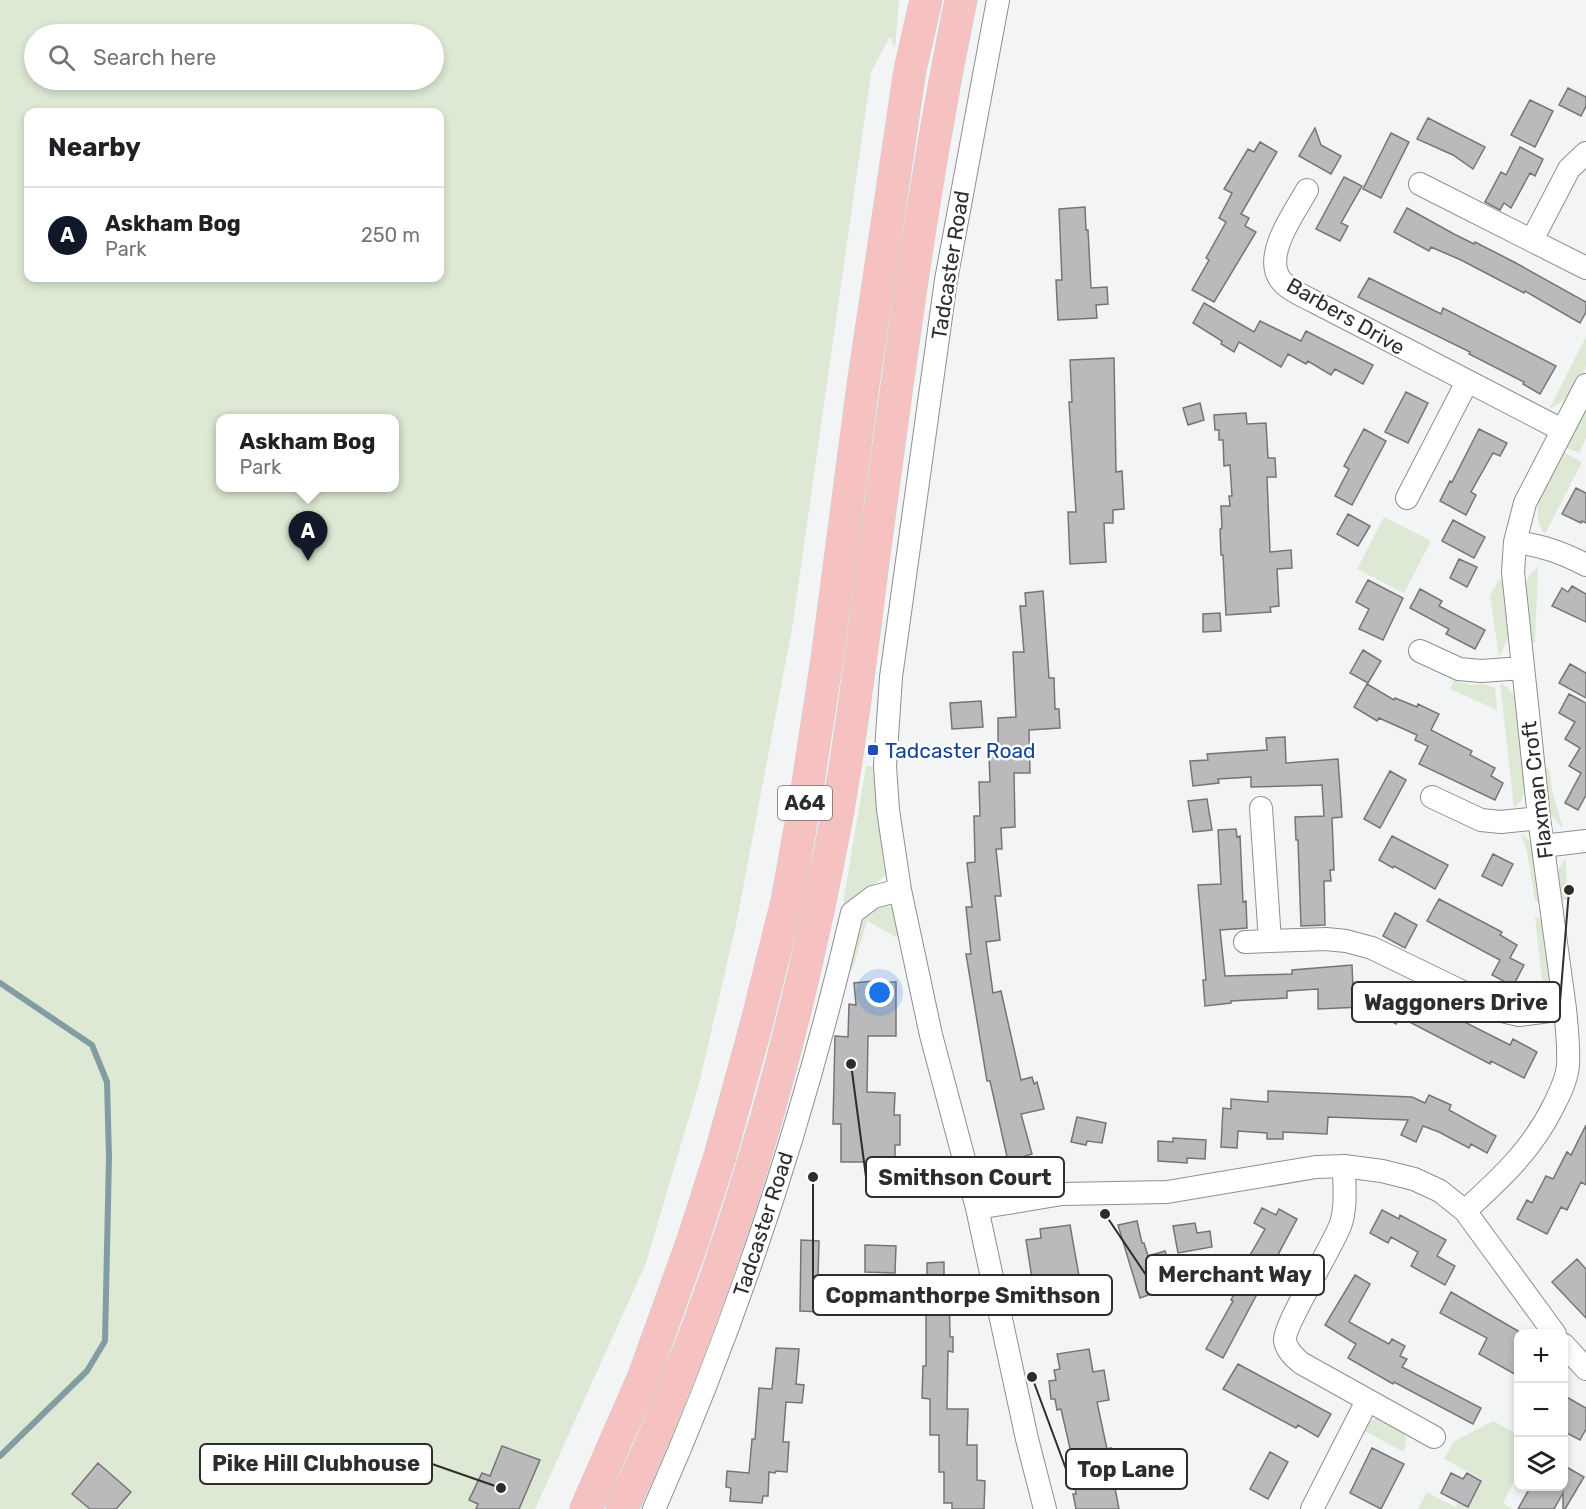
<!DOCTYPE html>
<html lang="en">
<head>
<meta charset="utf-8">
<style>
	body { margin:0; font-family:Rubik,sans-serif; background:#f6f6f6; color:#202124 }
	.controls { position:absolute; right:18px; bottom:18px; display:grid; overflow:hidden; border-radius:12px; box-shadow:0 3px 9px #0003 }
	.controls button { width:54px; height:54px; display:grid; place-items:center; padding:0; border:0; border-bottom:2px solid #e0e0e0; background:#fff; color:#202124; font:30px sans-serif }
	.you { position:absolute; left:880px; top:993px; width:21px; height:21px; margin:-15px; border:4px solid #fff; border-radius:50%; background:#1a73e8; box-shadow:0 0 0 9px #1a73e833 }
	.badge { display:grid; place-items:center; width:39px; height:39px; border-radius:50%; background:#111827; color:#fff; font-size:20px; font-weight:700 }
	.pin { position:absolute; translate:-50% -50px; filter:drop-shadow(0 2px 3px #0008) }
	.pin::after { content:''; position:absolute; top:32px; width:21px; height:18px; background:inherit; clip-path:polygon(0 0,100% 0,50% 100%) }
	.popup { position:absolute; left:216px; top:414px; width:183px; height:78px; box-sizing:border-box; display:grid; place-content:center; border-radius:12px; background:#fff; filter:drop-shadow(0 2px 4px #0005); font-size:20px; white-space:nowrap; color:#757577 }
	.popup b { font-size:22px; color:#202124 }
	.popup::after { content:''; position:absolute; left:50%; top:100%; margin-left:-12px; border:12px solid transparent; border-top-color:#fff }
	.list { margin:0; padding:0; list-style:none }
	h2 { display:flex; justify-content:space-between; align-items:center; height:78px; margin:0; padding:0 24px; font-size:26px }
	h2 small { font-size:20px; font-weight:400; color:#757577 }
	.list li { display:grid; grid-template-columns:39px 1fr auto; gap:18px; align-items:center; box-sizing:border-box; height:96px; padding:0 24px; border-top:2px solid #e0e0e0 }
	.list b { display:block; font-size:22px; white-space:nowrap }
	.list p { margin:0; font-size:20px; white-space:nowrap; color:#757577 }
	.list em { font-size:20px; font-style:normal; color:#757577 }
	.icon { flex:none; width:33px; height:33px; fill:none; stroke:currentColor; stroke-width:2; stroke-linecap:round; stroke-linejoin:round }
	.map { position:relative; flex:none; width:1586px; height:1509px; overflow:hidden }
	.search { position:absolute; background:#fff; box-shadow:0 3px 9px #0003; left:24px; top:24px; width:420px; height:66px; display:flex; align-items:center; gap:15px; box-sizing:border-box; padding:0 21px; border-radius:33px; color:#757577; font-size:22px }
	.panel { position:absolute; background:#fff; box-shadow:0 3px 9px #0003; left:24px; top:108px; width:420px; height:174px; border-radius:12px }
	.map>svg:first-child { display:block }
	.green { fill:#dde9d4; fill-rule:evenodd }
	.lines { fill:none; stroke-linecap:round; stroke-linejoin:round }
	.stream { stroke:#829da1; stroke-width:6 }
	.building { fill:#bababc; stroke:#757577; stroke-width:1.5 }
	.minor-casing { stroke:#8e8f91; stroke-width:24 }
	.highway-casing { stroke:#d1d1d1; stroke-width:33 }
	.minor { stroke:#fff; stroke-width:22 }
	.highway { stroke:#f5c1c1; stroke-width:32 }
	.transit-dot { fill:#1a4fb4; stroke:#fff; stroke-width:2 }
	.labels { text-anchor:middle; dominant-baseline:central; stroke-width:5; stroke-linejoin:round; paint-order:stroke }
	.shield { fill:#fff; stroke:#6c6c6d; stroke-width:1.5 }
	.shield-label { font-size:20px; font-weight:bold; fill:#2d2d2e }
	.street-label { font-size:21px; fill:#2d2d2e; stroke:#fff }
	.transit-label { font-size:21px; fill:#164399; stroke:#fff; text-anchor:start }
	.leader { fill:none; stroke:#2d2d2e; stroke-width:2 }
	.callout-dot { fill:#2d2d2e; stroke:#fff; stroke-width:2 }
	.callout { fill:#fff; stroke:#2d2d2e; stroke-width:2 }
	.callout-label { font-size:22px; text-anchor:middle; font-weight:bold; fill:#2d2d2e }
</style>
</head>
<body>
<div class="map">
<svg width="1586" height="1509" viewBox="0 0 1586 1509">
	<rect width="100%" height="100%" fill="#f3f4f6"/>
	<path class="green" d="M0,0H899L895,49L890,36L871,73L793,623L737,920L700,1080L646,1263L535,1509H0ZM34,34H434V80H34ZM28,112H440V278H28ZM221,418H395V488H221Z
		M1586,337C1586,346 1586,358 1586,366C1580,386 1567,401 1549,409Z
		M1586,406V438L1579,453L1565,447Z
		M1563,452L1582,462L1545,534C1525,509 1551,477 1563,452Z
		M1384,517L1431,541L1404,593L1357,569Z
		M1538,567L1535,643L1530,641C1527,617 1515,583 1538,567Z
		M1499,579L1503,581L1508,639L1499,657L1490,596Z
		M1454,680L1471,685L1484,684L1495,688L1497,710L1450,689Z
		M1500,683L1508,688L1516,699L1526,787L1521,801L1514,808Z
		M866,766L878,767V803L885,875L841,915Z
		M1544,767L1550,770L1552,790L1563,829L1550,814Z
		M1521,834L1530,841L1534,849L1540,903L1535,901L1527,851Z
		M1566,859L1567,900L1560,901C1558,886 1554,870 1566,859Z
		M888,905L894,909L898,938L867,921L852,971L848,965C855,939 857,910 888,905Z
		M1535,916L1543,920L1549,979L1543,989Z
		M1378,1418L1404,1431L1406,1440L1404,1452L1362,1430L1367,1422Z
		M1493,1421L1518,1434V1474L1503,1503L1513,1509H1418L1427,1492L1455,1507L1458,1502L1468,1506L1482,1479L1444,1459L1453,1442Z"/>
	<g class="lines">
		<path class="stream" d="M0,983L92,1045L107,1082L109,1157L105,1341L87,1371L0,1456"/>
	</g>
	<path class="building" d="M1568,88L1586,97V106L1581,116L1559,105Z
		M1530,100L1553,111L1535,147L1511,135Z
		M1428,118L1485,147L1473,169L1453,155L1417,139Z
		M1315,128L1321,145L1341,156L1331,174L1299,156Z
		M1391,133L1409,142L1381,198L1363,189Z
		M1260,142L1277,152L1241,214L1249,218L1245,226L1256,232L1214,302L1192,290L1209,260L1206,258L1226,222L1219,218L1232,193L1224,189L1248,149L1254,152Z
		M1520,147L1543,159L1535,176L1530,173L1511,208L1504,203L1500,210L1485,202L1501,172L1506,175Z
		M1344,177L1362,186L1341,223L1348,226L1340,241L1316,229Z
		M1085,207L1086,230H1088L1091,288L1107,287L1108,304L1096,305L1097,318L1058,320L1056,280H1062L1059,209Z
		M1407,208L1454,234L1474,244L1475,242L1514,262L1586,302V312L1580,323L1525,291L1524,293L1461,260L1431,247L1429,251L1394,232Z
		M1369,278L1441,314L1443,308L1556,366L1540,394L1523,384L1524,382L1469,354L1470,352L1358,297Z
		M1204,303L1254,332L1260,321L1301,341L1306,331L1373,365L1363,384L1335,369L1331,375L1308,361L1306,364L1288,354L1281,367L1239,342L1234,352L1221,344L1222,341L1193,323Z
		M1114,358L1116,472L1122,471L1124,509L1113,510V523H1104L1106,562L1070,564L1068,512H1076L1069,402H1072L1070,360Z
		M1406,392L1428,403L1408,443L1385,432Z
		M1200,403L1204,420L1188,425L1183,408Z
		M1246,413L1247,424L1266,423L1268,458H1275L1276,477H1267L1270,552L1291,550L1292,568L1277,569L1279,606L1270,607L1271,612L1226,615L1223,555H1221L1220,529L1222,528L1221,506H1230L1229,496H1232L1230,465L1224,466L1223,440H1219V430H1215L1214,415Z
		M1364,429L1386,441L1352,505L1335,496L1349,469L1344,466Z
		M1479,429L1507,443L1500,456L1493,453L1471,492L1476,495L1466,515L1440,501L1450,481L1452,482Z
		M1576,488L1586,493V523L1582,521L1581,523L1562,514Z
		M1348,514L1370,526L1358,546L1337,534Z
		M1453,520L1485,537L1474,558L1442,541Z
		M1459,559L1477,567L1467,587L1450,578Z
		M1368,580L1403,598L1383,640L1359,629L1369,609L1356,602Z
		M1572,586L1586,594V622L1552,606L1562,588L1568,592Z
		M1420,589L1442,601L1439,606L1485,630L1475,649L1446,634L1449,629L1410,608Z
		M1043,591L1049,678H1054L1055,709H1059L1060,728L1029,730L1030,773H1014L1015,827L1001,828L1002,849H996L1001,896H995L1000,940L986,942L993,993L1001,991L1021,1080L1032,1077L1034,1084L1037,1082L1044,1109L1021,1114L1032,1154L1008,1161L990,1081H987L966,954H971L966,907H972L967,863L975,862L974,816H980L979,782H990L989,755H998V718L1016,717L1013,652H1024L1020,606H1026L1025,593Z
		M1220,613L1221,631L1203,632V614Z
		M1363,650L1381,661L1368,683L1350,673Z
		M1570,664L1586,673V698L1559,683Z
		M1367,684L1394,700L1395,698L1417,707L1418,704L1439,714L1431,730L1472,751L1470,755L1495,768L1491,776L1503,783L1495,800L1419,764L1428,746L1415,740L1417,735L1379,718L1377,721L1354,707Z
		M1569,694L1586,703V795L1578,810L1565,803L1581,773L1569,766L1580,748L1565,739L1575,722L1559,713Z
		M981,701L983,727L952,729L950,703Z
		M1285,737L1286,763L1338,759L1342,817L1332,818L1334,870H1330L1331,881H1324L1325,925L1301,926L1298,840H1296L1295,817L1324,816L1322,785L1251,787V777L1218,779L1219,783L1193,786L1190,761L1208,760L1207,754L1267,750L1266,738Z
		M1390,771L1406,780L1380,828L1364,819Z
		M1207,799L1212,830L1193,832L1188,801Z
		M1236,829L1237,837L1240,836L1243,902L1246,901L1247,928L1220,930L1225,976L1292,974V970L1352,965L1353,989L1360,988L1361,1007L1318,1009V989L1287,991V998L1231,1001V1003L1205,1006L1203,980H1206L1198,885L1221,884L1218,830Z
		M1392,836L1448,865L1435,889L1394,866L1393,868L1379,860Z
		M1493,854L1513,864L1502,886L1482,876Z
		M1439,899L1502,932L1500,935L1517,945L1510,958L1524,965L1513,986L1492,975L1500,960L1427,921Z
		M1395,913L1417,925L1405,948L1383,936Z
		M873,981L874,983L896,982V1036H868L867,1092L895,1093L894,1115H900V1145H895V1162H841V1124H833L835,1036L848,1037L849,1004L856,1005L854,983Z
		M1389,990L1416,1005L1419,999L1510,1045L1513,1039L1537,1052L1524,1078L1491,1061L1490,1064L1400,1017L1396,1024L1377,1013Z
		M1268,1091L1412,1097L1425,1103L1429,1095L1451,1105L1449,1110L1496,1136L1487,1153L1471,1144L1469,1148L1439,1132L1423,1126L1416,1142L1401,1135L1408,1120L1328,1117L1327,1134L1283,1132V1139H1267V1133L1238,1131L1237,1148L1221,1147L1223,1108L1231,1109V1099L1268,1102Z
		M1077,1117L1106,1123L1102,1143L1087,1141L1086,1145L1071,1142Z
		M1586,1125V1185L1581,1182L1567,1210L1561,1207L1547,1234L1517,1219L1527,1200L1532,1203L1546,1176L1553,1179L1567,1152L1571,1155Z
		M1173,1138L1206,1140L1205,1159L1187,1158V1163L1158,1161V1141L1173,1142Z
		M1262,1208L1276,1215L1279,1209L1297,1219L1223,1358L1206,1349L1233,1301L1231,1300L1246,1272L1242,1269L1265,1229L1254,1223Z
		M1382,1210L1399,1219L1400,1215L1446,1240L1437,1256L1455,1266L1445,1285L1411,1266L1418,1252L1391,1237L1388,1243L1370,1233Z
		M1137,1221L1142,1243H1144L1148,1256L1165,1251L1173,1276L1151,1283L1154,1293L1140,1298L1118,1225Z
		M1195,1223L1197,1233L1210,1231L1212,1247L1178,1253L1173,1226Z
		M1070,1225L1079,1276L1047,1280L1048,1289L1034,1291L1026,1240L1041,1238L1040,1229Z
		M801,1240L819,1241L818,1276H822L821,1312L800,1311Z
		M865,1245L896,1246L895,1273L865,1272Z
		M1577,1259L1586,1269V1318L1552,1282Z
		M944,1262V1281L949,1282L950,1337H953V1352L948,1351L947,1409H968L967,1445H977V1480L985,1481L984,1509H952V1503H944V1472H939V1435H930V1399L922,1398L923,1366H926V1313H925L924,1280H927V1263Z
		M1355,1275L1370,1284L1349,1322L1389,1344L1392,1339L1405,1346L1400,1356L1407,1359L1402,1367L1481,1408L1473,1424L1394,1382L1393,1384L1348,1358L1356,1344L1325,1325Z
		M1451,1292L1518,1331V1376L1479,1354L1487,1338L1440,1313Z
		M776,1348L799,1349L796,1384L804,1385L802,1403L786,1402L783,1442H789L787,1472L776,1471L775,1473L769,1472L768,1496H763L762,1503L730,1501L731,1488L726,1487L727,1471L749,1473L752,1439H755L759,1388L772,1389Z
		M1089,1349L1093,1372L1104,1370L1109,1400L1097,1402L1107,1449L1111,1448L1117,1482L1114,1483L1119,1509H1076L1073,1494H1076L1069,1458L1072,1457L1061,1409L1057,1410L1055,1399H1051L1049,1381L1056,1380L1054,1370L1060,1369L1057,1354Z
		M1238,1364L1331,1414L1318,1437L1298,1425L1296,1428L1223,1389Z
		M1563,1395L1586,1408V1429L1580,1440L1563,1431Z
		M502,1446L540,1460L519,1509H476L478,1504L469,1500L482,1473L490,1476Z
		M1372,1448L1404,1464L1381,1509L1350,1493Z
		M1270,1452L1288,1462L1268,1499L1250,1489Z
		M98,1463L131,1492L116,1509H90L72,1494Z
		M1563,1465L1584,1477L1565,1509H1563V1493L1554,1509H1518L1531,1486H1563Z
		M1451,1473L1463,1479L1467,1473L1481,1481L1468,1507L1441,1493Z"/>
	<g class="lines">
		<g class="minor-casing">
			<path id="minor" d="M998,0L946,280L891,677L885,766L888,810L900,890L931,1035L977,1208L1027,1439L1045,1509
				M1420,184L1586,268
				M1307,190C1295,212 1263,254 1280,279C1287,289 1301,295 1311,300L1562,430
				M1532,240L1569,169L1586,153
				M1407,498L1467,382
				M1515,542C1543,546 1561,552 1586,565
				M1420,651L1459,669L1481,671L1523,668
				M1432,797L1481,820L1501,822L1539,818
				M1261,808L1270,941L1326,939L1346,941L1372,948L1502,1011L1519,1015L1565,1009
				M1543,846L1586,841
				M1245,942L1270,941
				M1344,1166C1344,1185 1347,1208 1340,1226C1331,1249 1284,1325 1285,1340C1286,1350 1294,1357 1301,1363L1434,1437
				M977,1208L1062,1194L1167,1192L1316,1167L1344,1166L1382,1171L1414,1179L1440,1191L1465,1211L1555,1334
				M1465,1211C1501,1178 1532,1150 1554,1105C1560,1093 1567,1079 1568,1065C1569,1047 1567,1028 1565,1009L1539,818L1513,572L1515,542L1525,503L1586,385
				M1564,1345L1586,1369
				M654,1509C739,1317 804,1118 852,913L873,897L900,890
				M1312,1509L1367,1401"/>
		</g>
		<g class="highway-casing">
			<path id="highway" d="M586,1509L644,1376L693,1240L720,1156L757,1022L787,901L806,796L827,659L863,385L910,70L926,0
				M622,1509C725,1288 794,1050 838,810C853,726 863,640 874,555C899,370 923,183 961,0"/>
		</g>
		<use href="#minor" class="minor"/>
		<use href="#highway" class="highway"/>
	</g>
	<rect class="transit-dot" x="867" y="744" width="12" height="12" rx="3"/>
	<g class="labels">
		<rect class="shield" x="778" y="786" width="54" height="34" rx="4.5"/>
		<g class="shield-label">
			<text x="805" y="803">A64</text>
		</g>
		<g class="street-label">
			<text transform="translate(950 265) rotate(-81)">Tadcaster Road</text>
			<text transform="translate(1346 316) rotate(30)">Barbers Drive</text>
			<text transform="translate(1537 790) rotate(-97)">Flaxman Croft</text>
			<text transform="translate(763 1224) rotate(-72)">Tadcaster Road</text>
		</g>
		<g class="transit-label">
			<text x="885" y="750">Tadcaster Road</text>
		</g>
	</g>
	<path class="leader" d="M1569 890L1560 1002M851 1064L866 1177M1105 1214L1146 1275M813 1177L813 1295M501 1488L432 1464M1032 1377L1066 1469"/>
	<g class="callout-dot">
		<circle cx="1569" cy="890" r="6"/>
		<circle cx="851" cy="1064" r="6"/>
		<circle cx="1105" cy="1214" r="6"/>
		<circle cx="813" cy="1177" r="6"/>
		<circle cx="501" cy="1488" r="6"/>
		<circle cx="1032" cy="1377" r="6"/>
	</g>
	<g class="callout">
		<rect x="1352" y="982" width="208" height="40" rx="6"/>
		<rect x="866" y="1157" width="198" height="40" rx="6"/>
		<rect x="1146" y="1255" width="178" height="40" rx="6"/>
		<rect x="813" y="1275" width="299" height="40" rx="6"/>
		<rect x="200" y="1444" width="232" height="40" rx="6"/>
		<rect x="1066" y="1449" width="121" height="40" rx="6"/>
	</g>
	<g class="callout-label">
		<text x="1456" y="1010">Waggoners Drive</text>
		<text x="965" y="1185">Smithson Court</text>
		<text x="1235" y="1282">Merchant Way</text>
		<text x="963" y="1303">Copmanthorpe Smithson</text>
		<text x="316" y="1471">Pike Hill Clubhouse</text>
		<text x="1126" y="1477">Top Lane</text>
	</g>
</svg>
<div class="controls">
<button>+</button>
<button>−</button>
<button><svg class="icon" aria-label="layers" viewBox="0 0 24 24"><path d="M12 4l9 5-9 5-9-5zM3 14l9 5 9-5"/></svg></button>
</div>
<div class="you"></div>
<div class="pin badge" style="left:308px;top:561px">A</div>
<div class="popup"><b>Askham Bog</b>Park</div>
<div class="search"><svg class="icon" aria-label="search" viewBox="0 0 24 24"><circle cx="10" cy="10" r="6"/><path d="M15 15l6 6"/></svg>Search here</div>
<section class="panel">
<h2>Nearby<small></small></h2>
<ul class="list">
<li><span class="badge">A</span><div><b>Askham Bog</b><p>Park</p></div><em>250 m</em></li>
</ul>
</section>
</div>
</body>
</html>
